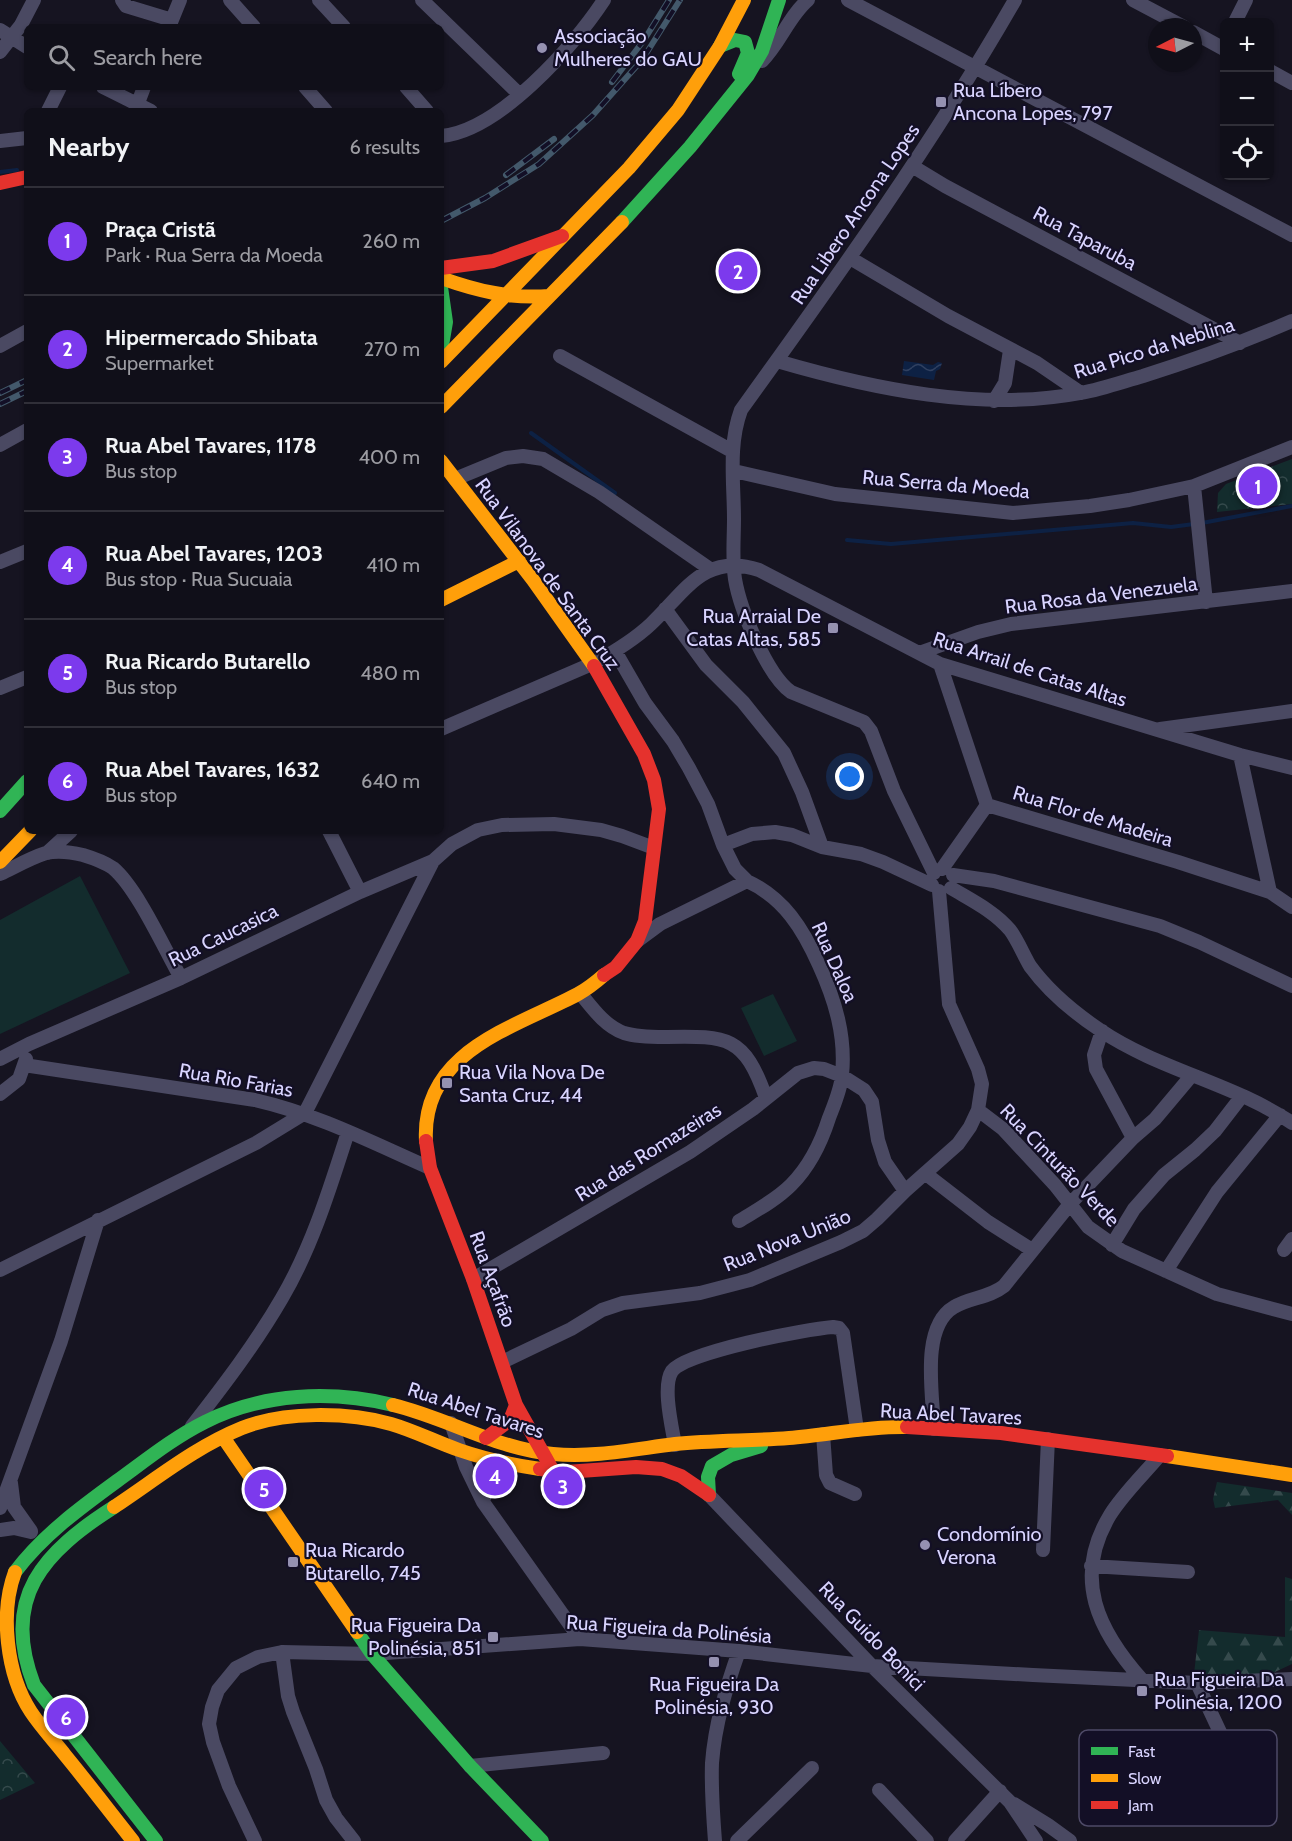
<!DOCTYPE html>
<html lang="en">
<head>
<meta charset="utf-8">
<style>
	body { margin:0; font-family:Cabin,sans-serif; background:#191822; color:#f1f3f6 }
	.controls { position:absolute; right:18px; top:18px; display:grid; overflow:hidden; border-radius:9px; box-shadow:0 2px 4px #0004 }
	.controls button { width:54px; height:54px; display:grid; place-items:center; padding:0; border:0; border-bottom:2px solid #302f38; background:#100f19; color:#f1f3f6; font:30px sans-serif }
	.compass { position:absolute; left:1148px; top:18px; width:54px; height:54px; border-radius:50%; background:#100f19; box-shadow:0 2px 4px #0004; rotate:264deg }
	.you { position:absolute; left:850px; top:777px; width:21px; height:21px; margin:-15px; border:4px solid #fff; border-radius:50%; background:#1a73e8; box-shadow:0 0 0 9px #1a73e833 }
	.badge { display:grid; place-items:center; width:39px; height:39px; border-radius:50%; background:#7c3aed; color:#fff; font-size:20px; font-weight:700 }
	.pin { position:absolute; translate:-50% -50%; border:3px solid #fff; box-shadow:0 2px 6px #0006 }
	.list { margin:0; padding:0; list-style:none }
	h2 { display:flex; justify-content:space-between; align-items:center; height:78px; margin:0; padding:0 24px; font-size:26px }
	h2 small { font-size:20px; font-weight:400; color:#9c9ca2 }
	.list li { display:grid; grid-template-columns:39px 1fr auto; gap:18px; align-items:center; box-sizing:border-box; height:108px; padding:0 24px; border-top:2px solid #302f38 }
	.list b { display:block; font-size:22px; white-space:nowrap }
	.list p { margin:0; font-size:20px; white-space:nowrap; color:#9c9ca2 }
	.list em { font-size:20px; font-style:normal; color:#9c9ca2 }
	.icon { flex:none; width:33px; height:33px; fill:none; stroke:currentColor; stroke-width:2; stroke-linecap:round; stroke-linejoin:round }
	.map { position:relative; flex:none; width:1292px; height:1841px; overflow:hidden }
	.search { position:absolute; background:#100f19; box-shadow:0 2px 4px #0004; left:24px; top:24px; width:420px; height:66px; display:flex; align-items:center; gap:15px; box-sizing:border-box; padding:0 21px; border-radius:9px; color:#9c9ca2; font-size:22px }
	.panel { position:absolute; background:#100f19; box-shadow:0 2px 4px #0004; left:24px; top:108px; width:420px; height:726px; border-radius:9px }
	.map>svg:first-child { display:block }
	.forest { fill:url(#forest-firs) }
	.park { fill:url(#park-crowns) }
	.pitch { fill:#132c2d }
	.water { fill:url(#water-waves) }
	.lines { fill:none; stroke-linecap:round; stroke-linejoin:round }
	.stream { stroke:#0d2144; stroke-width:4 }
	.street { stroke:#4a4962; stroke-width:14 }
	.fast { stroke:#30b455; stroke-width:14 }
	.slow { stroke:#ff9f0a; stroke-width:14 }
	.jam { stroke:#e5322d; stroke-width:14 }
	.rail-casing { stroke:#43596b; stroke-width:6 }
	.rail { stroke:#130f26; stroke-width:4; stroke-dasharray:11; stroke-linecap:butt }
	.poi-dot { fill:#9591b1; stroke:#130f26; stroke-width:2 }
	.labels { text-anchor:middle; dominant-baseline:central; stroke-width:4.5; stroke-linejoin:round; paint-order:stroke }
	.poi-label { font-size:20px; fill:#d9d4ff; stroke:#130f26; text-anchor:start }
	.street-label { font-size:20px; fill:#d9d4ff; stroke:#130f26 }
	.key { fill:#130f26; stroke:#4e4a67; stroke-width:1.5 }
	.key-label { font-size:16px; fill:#d9d4ff }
</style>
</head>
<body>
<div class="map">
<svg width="1292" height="1841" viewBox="0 0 1292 1841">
	<defs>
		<pattern id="forest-firs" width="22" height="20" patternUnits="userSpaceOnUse" patternTransform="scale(1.5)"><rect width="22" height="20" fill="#132c2d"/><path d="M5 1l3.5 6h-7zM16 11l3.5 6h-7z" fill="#354a4c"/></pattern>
		<pattern id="park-crowns" width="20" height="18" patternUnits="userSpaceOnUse" patternTransform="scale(1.5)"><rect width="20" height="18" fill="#132c2d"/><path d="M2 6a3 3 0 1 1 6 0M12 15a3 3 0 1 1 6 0" fill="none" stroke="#354a4c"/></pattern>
		<pattern id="water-waves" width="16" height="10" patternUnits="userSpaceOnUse" patternTransform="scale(1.5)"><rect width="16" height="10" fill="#0d2144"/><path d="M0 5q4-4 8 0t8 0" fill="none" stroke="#304060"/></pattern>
	</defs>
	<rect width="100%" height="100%" fill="#161421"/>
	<path class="forest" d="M1217,1482L1292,1493V1515L1278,1500L1215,1508L1213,1499Z
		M1285,1577L1292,1579V1664L1266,1676L1194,1674L1199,1630L1285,1637Z"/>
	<path class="park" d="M1292,459V504L1217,512L1218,493L1226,484Z
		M0,1741L35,1783L0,1800Z"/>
	<path class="pitch" d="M80,876L130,973L0,1034V920Z
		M773,994L797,1041L764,1056L741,1008Z"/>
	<path class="water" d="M904,361L933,365L938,362L942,363L940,369L936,371L934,380L902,375Z"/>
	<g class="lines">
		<path class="stream" d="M0,172L17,170
			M531,433L615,493
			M1202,523L1292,506
			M847,540L891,544L1133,523L1171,527L1194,524"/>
		<path class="street" d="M122,0L126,6L172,20
			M230,0L254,27
			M319,0L344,27
			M422,0L520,95
			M848,0L1292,235
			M1133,0L1184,27
			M1235,22L1246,0
			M169,27L180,0
			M0,30L27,47
			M1193,32L1224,49
			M0,52L21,25L34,0
			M762,61C780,43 789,16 808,0
			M1270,71L1292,83
			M103,87L151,111
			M305,87L326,111
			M406,87L427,111
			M48,111L60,87
			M135,111L144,87
			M441,136C499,131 574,46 604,0
			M0,141L27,138
			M912,166L945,186L1240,343
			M850,258L948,316L1037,363L1081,393
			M0,346L27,331
			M560,356L732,451
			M777,361C873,389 982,412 1081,393C1102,389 1122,382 1143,376C1194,360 1243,342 1292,321
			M994,401L1005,383L1010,350
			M0,445L27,430
			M734,471L835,494L1013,513L1090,506L1129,500L1194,486L1292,447
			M455,479L506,458L523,456L543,459L599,492L710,569
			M1194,486L1206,602
			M0,562L27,551
			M665,609L706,665L743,702L784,753L802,792L822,847
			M615,651L645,703L673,741L689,768L708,804L723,845L735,869L747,881
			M919,653L978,632L1011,624L1292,591
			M940,664L987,805
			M0,688L27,677
			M441,729L594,663C614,652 634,640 651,624C685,592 704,552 759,570L940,664L1240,755L1292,768
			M1160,729L1292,711
			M1240,755L1270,892
			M987,805L1178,862L1270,892L1292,907
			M329,831L360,892
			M723,845L752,834L775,832L792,835L822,847L861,854L883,862L932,885
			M47,853L71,831
			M942,869L987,805
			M934,873L894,791L871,731L864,722L791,692C767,675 740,609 735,579C732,560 734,539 734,519C734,483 728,445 741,410C837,277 933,143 1015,0
			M0,874C15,867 30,858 46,853C59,850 71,852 83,855C93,858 104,862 113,868C137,888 164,948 181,978
			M953,875L994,881L1160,926L1199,942L1292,986
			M951,888C971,900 994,911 1010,930C1018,941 1023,954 1030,966C1049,992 1073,1012 1100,1030C1159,1070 1233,1083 1292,1123
			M637,941L660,924L747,881C784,898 803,929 819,965C835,1000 846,1036 842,1075C841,1089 834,1105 829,1118C821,1143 810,1166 791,1185C776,1200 757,1210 739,1221
			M580,993C593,1009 605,1026 624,1033C637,1037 652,1037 665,1037C727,1036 744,1035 766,1098
			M1102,1031L1094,1055L1096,1069L1133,1138
			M0,1059L29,1044L181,978L360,892L433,861L452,844L478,830L502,825L554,824L601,830L622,836L654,848
			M24,1065L255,1100C317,1114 373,1143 430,1168
			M0,1094L19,1079L26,1059
			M978,1110L1003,1129L1055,1185L1088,1227L1122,1251L1217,1294L1292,1314
			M926,1174L988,1222L1032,1250
			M1112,1245L1134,1209L1164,1175L1195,1150L1215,1131L1242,1096
			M1284,1250L1292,1239
			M0,1270L256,1143L305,1113L433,861
			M1166,1271L1217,1192L1280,1115
			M473,1279L690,1152L753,1109L798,1073L814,1068L824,1069L842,1076L864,1090L872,1102L878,1140L885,1162L905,1191
			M502,1362L571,1329L602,1310L623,1303L700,1293L750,1280L841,1242L863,1231L877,1219L905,1191L958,1144L970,1127L978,1110L982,1084L978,1069L949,1004L939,891
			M451,1423L466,1467L483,1502L580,1639
			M192,1426C224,1385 256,1343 282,1298C312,1247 330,1188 348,1132
			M934,1429C933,1395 920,1327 954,1307C970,1297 989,1298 1004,1286L1070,1204L1133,1138L1155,1119L1192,1075
			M823,1434L826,1475L830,1483L855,1494
			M675,1445C672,1427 662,1386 672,1371C686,1352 806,1329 833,1327L839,1328L843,1333L857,1430
			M11,1483L14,1507L31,1531
			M709,1495L872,1666L1010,1802L1036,1841
			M483,1502L494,1460
			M0,1508L61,1341L98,1220
			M0,1530L14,1528L31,1532
			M1043,1550L1048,1439
			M1091,1566L1188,1572
			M282,1652L288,1696L293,1712L316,1769L326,1800L336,1818L354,1841
			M1143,1681C1098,1631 1072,1578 1110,1515C1123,1494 1144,1474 1160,1455
			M1197,1683L1257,1811
			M470,1766L603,1753
			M879,1790L927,1841
			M1014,1804L1048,1825L1070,1841
			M255,1841L229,1786L213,1742L209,1724L212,1707L218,1690L236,1668L258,1657L282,1652L372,1654L580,1639L739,1651L872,1666L1033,1675L1197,1683L1292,1679
			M715,1841C713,1815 711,1789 712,1763C715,1724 726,1688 739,1651
			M737,1841L812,1768
			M955,1841L1000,1791"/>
		<path class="fast" d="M720,46L735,40L745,42L748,53L739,74
			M622,222L690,147L748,75L762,51L779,0
			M441,287L446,322L441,351
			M0,811L27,781
			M709,1495L708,1477L712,1466L731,1455L761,1446
			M114,1507C44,1552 0,1597 34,1685L156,1841
			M15,1572C43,1535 80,1508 117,1481C146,1460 173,1438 205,1422C262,1393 331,1390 393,1405
			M357,1632L372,1654L470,1766L542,1841"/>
		<path class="slow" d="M441,278C477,291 511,299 549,296
			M441,362L629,168L678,110L720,46L744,0
			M441,407L622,222
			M441,461L533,580L594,666
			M441,600L519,561
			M0,862L30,831
			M426,1141C421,1051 514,1028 578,994C587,989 596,982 604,975
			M393,1405C447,1418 497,1449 553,1454C594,1458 635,1449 675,1444C713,1440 751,1441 789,1438C828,1435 867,1426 907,1427
			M223,1437L357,1632
			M1167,1456L1292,1475
			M114,1507C155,1480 195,1447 242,1428C284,1411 348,1412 391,1424C415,1431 436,1442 459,1450C485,1459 513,1465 540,1469
			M15,1572C0,1612 6,1674 31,1712C41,1727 54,1741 65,1755C88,1783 110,1812 133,1841"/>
		<path class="jam" d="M0,183L27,177
			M441,268L493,261L562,236
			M594,666L644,754L654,780L659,809L645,921L637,941L616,967L604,975
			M426,1141L430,1168L473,1279L516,1405L553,1471
			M907,1427L1001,1433L1167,1456
			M486,1438L510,1420L516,1405
			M540,1469L566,1472L636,1467L662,1469L681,1476L709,1495"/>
		<g class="rail-casing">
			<path id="rail" d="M612,82L644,40L669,0
				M506,175L554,139
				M441,221L485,198L539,164L593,115L642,60L680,0
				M0,393L27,380
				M0,404L27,391"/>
		</g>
		<use href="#rail" class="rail"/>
	</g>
	<g class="poi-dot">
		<circle cx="542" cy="48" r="6"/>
		<rect x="935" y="96" width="12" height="12" rx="3"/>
		<rect x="827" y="622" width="12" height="12" rx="3"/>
		<rect x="441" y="1077" width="12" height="12" rx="3"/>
		<circle cx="925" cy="1545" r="6"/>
		<rect x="287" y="1556" width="12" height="12" rx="3"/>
		<rect x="487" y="1631" width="12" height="12" rx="3"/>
		<rect x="708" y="1656" width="12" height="12" rx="3"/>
		<rect x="1136" y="1685" width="12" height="12" rx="3"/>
	</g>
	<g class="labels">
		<g class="poi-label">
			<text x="554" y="36">Associação<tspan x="554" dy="23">Mulheres do GAU</tspan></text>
			<text x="953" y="90">Rua Líbero<tspan x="953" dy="23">Ancona Lopes, 797</tspan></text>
			<text x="821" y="616" text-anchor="end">Rua Arraial De<tspan x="821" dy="23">Catas Altas, 585</tspan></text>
			<text x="459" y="1072">Rua Vila Nova De<tspan x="459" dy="23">Santa Cruz, 44</tspan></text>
			<text x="937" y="1534">Condomínio<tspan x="937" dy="23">Verona</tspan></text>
			<text x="305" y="1550">Rua Ricardo<tspan x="305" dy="23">Butarello, 745</tspan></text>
			<text x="481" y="1625" text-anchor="end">Rua Figueira Da<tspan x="481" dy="23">Polinésia, 851</tspan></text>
			<text x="1154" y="1679">Rua Figueira Da<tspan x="1154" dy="23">Polinésia, 1200</tspan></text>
			<text x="714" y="1684" text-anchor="middle">Rua Figueira Da<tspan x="714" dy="23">Polinésia, 930</tspan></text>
		</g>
		<g class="street-label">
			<text transform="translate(855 214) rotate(-56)">Rua Libero Ancona Lopes</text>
			<text transform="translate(1085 238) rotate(28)">Rua Taparuba</text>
			<text transform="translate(1154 348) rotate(-17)">Rua Pico da Neblina</text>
			<text transform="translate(946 484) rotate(5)">Rua Serra da Moeda</text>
			<text transform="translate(548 574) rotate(54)">Rua Vilanova de Santa Cruz</text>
			<text transform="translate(1101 595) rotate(-7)">Rua Rosa da Venezuela</text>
			<text transform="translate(1030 669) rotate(18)">Rua Arrail de Catas Altas</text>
			<text transform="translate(1093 816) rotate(17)">Rua Flor de Madeira</text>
			<text transform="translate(223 935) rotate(-26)">Rua Caucasica</text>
			<text transform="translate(835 962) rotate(66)">Rua Daloa</text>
			<text transform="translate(236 1080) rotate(10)">Rua Rio Farias</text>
			<text transform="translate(648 1152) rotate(-32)">Rua das Romazeiras</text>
			<text transform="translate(1060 1165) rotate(46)">Rua Cinturão Verde</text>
			<text transform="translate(787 1240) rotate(-22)">Rua Nova União</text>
			<text transform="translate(493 1279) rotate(70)">Rua Açafrão</text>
			<text transform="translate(476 1410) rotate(18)">Rua Abel Tavares</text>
			<text transform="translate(951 1414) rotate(3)">Rua Abel Tavares</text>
			<text transform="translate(669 1629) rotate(4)">Rua Figueira da Polinésia</text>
			<text transform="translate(872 1636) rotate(46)">Rua Guido Bonici</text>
		</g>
	</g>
	<rect x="1079" y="1730" width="198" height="96" rx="9" class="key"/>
	<rect x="1091" y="1747" width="27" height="8" fill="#30b455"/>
	<rect x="1091" y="1774" width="27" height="8" fill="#ff9f0a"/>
	<rect x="1091" y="1801" width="27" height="8" fill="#e5322d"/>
	<g class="key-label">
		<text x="1128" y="1757">Fast</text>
		<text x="1128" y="1784">Slow</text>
		<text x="1128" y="1811">Jam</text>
	</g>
</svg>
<div class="controls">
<button>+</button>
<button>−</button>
<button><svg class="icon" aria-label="locate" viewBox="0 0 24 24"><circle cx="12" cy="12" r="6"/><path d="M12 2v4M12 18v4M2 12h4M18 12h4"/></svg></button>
</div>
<svg class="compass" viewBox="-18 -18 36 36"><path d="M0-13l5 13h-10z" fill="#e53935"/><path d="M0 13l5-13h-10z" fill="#9c9ca2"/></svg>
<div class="you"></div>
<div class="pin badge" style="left:1258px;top:486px">1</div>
<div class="pin badge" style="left:738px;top:271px">2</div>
<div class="pin badge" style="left:563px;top:1486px">3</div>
<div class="pin badge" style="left:495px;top:1476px">4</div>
<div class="pin badge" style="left:264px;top:1489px">5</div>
<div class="pin badge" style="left:66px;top:1717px">6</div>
<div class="search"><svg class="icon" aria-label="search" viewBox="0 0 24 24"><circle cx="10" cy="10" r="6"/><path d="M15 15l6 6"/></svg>Search here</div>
<section class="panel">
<h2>Nearby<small>6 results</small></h2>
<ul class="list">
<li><span class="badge">1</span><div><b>Praça Cristã</b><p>Park · Rua Serra da Moeda</p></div><em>260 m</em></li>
<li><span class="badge">2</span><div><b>Hipermercado Shibata</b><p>Supermarket</p></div><em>270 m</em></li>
<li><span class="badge">3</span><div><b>Rua Abel Tavares, 1178</b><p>Bus stop</p></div><em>400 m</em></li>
<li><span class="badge">4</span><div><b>Rua Abel Tavares, 1203</b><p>Bus stop · Rua Sucuaia</p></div><em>410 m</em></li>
<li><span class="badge">5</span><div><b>Rua Ricardo Butarello</b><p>Bus stop</p></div><em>480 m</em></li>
<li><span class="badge">6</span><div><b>Rua Abel Tavares, 1632</b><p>Bus stop</p></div><em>640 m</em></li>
</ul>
</section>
</div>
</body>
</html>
